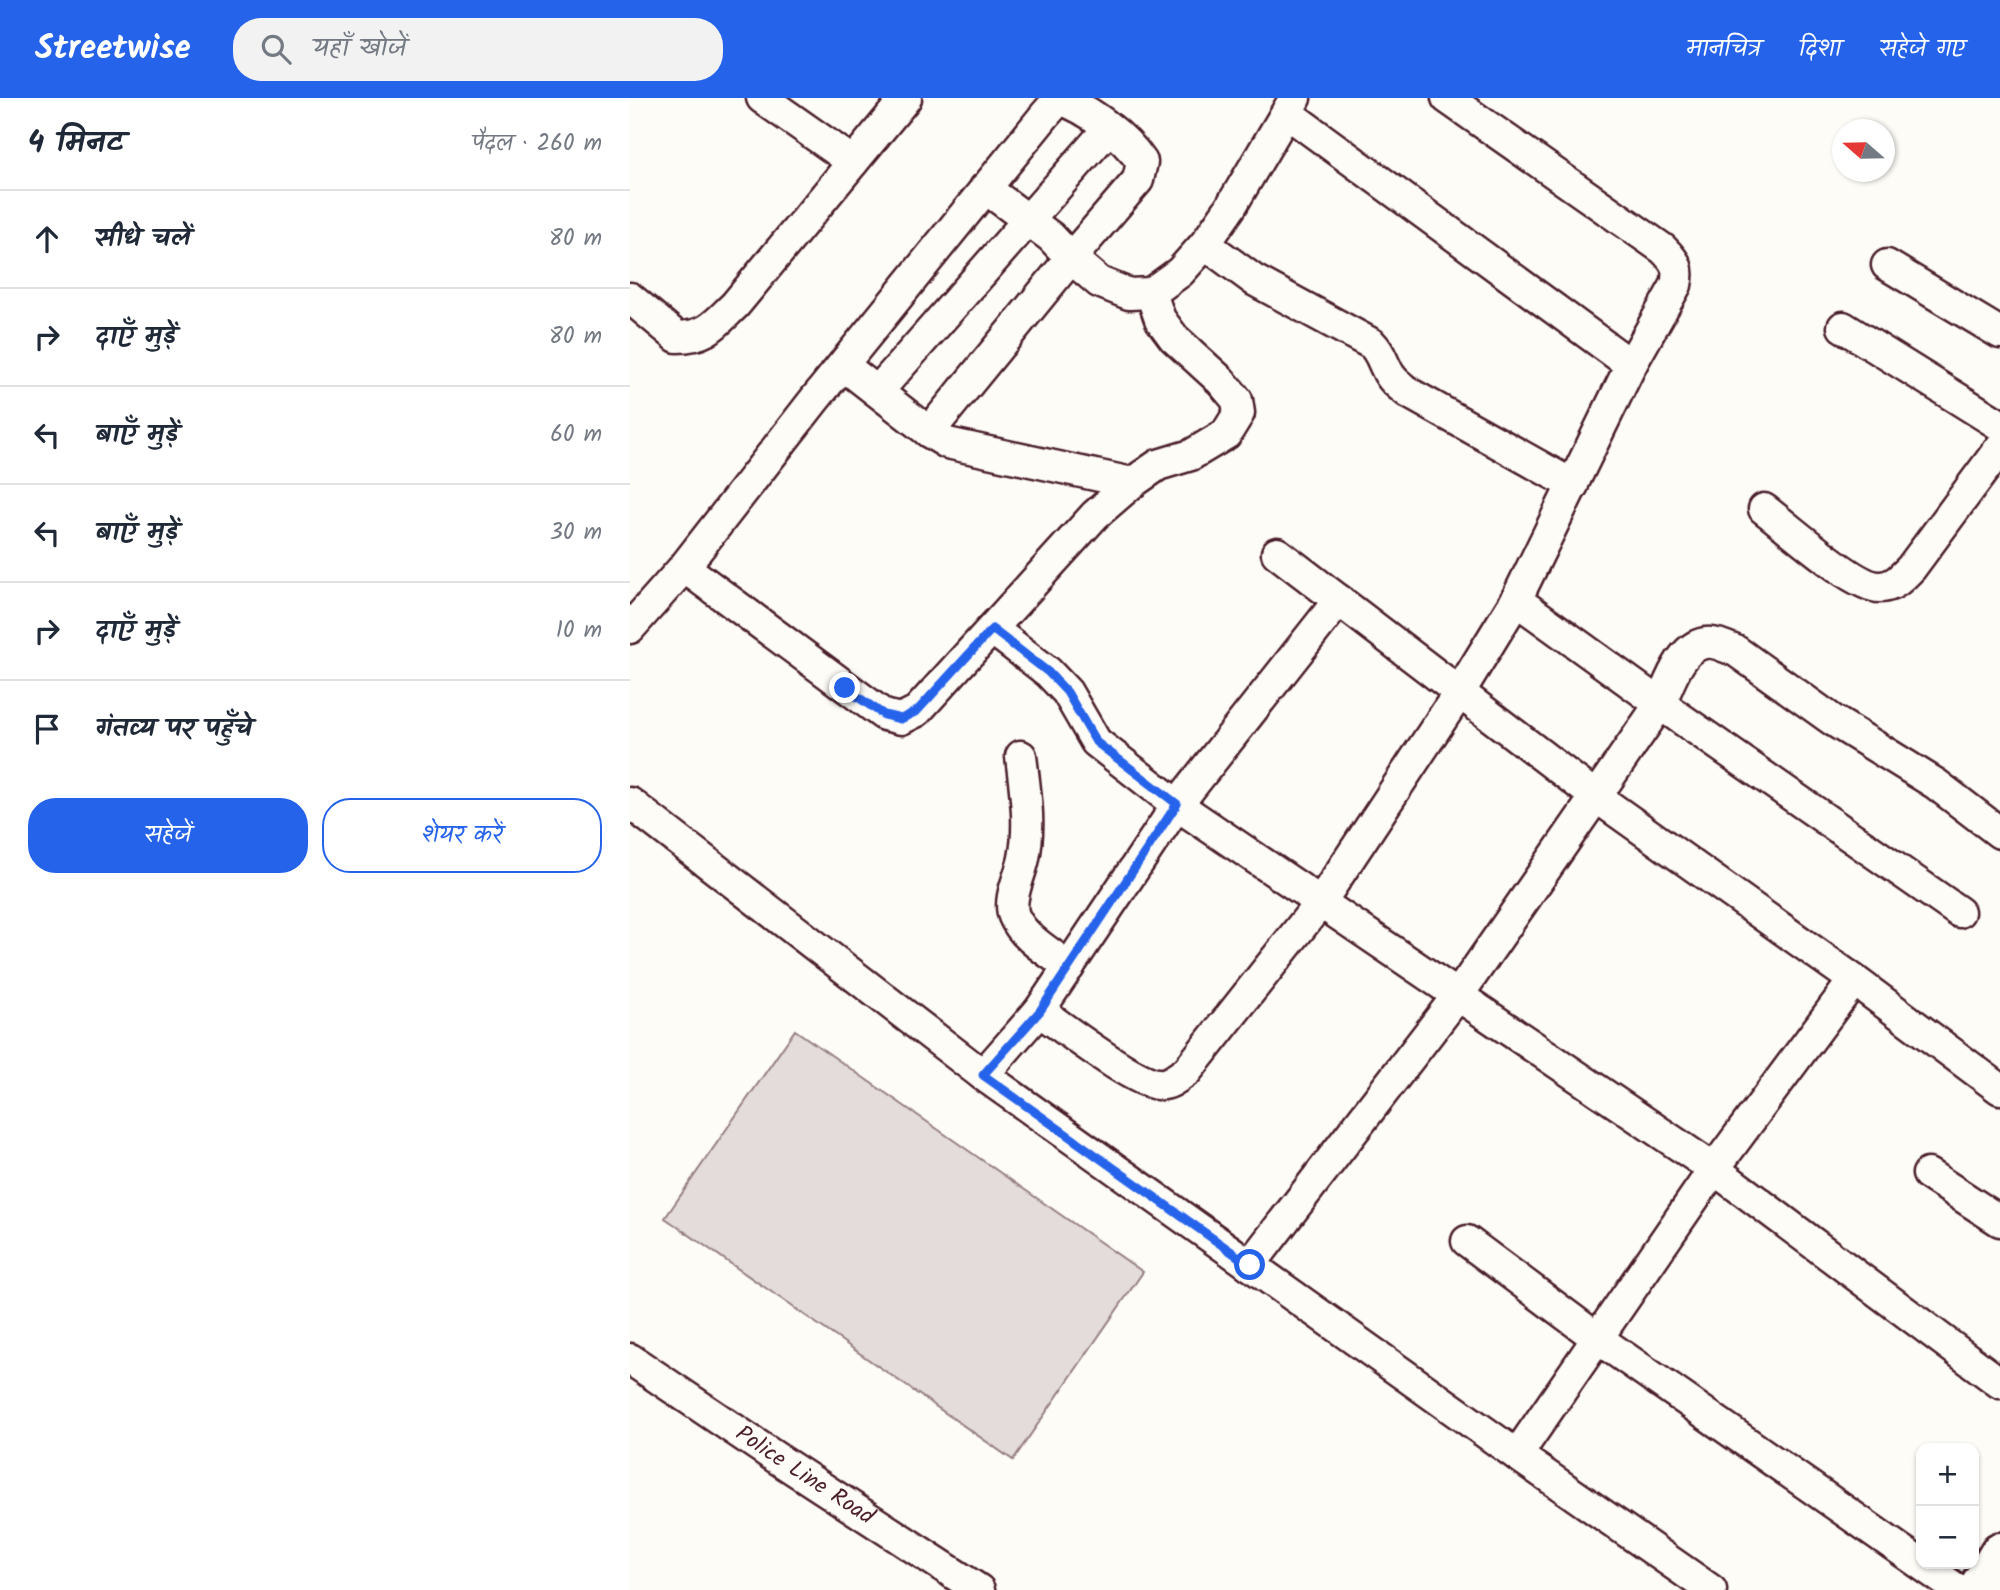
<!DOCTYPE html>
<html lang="hi">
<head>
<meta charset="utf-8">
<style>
	body { margin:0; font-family:Kalam,"Playpen Sans Deva",sans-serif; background:#f2f2f3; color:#1f2937 }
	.controls { position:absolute; right:21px; bottom:21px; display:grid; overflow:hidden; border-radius:14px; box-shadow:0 2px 5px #0004 }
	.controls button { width:63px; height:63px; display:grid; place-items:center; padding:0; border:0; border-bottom:2px solid #e0e1e3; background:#fff; color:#1f2937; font:35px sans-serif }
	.compass { position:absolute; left:1202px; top:21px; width:63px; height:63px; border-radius:50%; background:#fff; box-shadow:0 2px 5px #0004; rotate:290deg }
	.stop { position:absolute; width:21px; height:21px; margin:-16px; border:5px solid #2563eb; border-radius:50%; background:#fff }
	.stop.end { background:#2563eb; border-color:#fff; box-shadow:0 2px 7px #0008 }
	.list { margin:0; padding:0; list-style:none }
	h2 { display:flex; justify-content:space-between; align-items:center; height:91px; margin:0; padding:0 28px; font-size:30px }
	h2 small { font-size:23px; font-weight:400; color:#747a83 }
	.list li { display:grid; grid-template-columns:46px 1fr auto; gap:21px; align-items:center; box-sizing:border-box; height:98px; padding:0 28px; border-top:2px solid #e0e1e3 }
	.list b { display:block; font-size:26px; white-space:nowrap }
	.list em { font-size:23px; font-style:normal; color:#747a83 }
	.actions { display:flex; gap:14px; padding:21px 28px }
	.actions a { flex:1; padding:16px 0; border:2px solid #2563eb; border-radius:28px; text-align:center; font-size:24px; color:#2563eb }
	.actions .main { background:#2563eb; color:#fff }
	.icon { flex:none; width:38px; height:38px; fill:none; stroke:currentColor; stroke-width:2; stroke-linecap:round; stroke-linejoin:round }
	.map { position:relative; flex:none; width:1370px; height:1492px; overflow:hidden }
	header { display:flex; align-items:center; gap:42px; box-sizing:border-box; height:98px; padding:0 35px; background:#2563eb; color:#fff }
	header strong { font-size:33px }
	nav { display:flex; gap:38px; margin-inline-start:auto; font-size:24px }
	.search { width:490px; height:63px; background:#f2f2f3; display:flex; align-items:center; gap:18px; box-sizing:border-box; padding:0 24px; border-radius:28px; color:#747a83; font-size:26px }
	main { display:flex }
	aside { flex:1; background:#fff }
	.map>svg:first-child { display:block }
	.green { fill:#e3dcda; stroke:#967e82; stroke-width:2 }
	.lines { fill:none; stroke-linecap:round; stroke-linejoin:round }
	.street-casing { stroke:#4a1f2b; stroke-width:35 }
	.secondary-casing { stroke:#4a1f2b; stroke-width:44 }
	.street { stroke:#fdfcf7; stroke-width:30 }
	.secondary { stroke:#fdfcf7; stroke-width:38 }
	.route { stroke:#2563eb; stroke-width:9 }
	.labels { text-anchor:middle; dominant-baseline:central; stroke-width:6; stroke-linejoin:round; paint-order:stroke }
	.street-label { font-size:23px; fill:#4a1f2b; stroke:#fdfcf7 }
</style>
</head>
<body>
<header>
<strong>Streetwise</strong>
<div class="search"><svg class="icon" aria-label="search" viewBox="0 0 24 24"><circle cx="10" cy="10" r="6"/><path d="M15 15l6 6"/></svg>यहाँ खोजें</div>
<nav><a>मानचित्र</a><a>दिशा</a><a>सहेजे गए</a></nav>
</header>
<main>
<aside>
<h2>4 मिनट<small>पैदल · 260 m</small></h2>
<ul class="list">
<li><svg class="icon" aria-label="ahead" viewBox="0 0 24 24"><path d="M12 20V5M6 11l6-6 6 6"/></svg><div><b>सीधे चलें</b></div><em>80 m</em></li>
<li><svg class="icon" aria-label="right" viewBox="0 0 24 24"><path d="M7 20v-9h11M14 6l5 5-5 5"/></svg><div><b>दाएँ मुड़ें</b></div><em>80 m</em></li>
<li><svg class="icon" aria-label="left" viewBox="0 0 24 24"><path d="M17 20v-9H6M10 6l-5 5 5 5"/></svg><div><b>बाएँ मुड़ें</b></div><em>60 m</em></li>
<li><svg class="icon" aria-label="left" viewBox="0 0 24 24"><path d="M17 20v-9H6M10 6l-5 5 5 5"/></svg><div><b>बाएँ मुड़ें</b></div><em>30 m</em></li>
<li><svg class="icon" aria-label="right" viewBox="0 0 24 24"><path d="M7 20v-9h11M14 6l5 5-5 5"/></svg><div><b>दाएँ मुड़ें</b></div><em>10 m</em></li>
<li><svg class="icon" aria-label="arrive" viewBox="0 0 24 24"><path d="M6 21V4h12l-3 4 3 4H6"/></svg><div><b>गंतव्य पर पहुँचे</b></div></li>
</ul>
<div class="actions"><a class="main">सहेजें</a><a>शेयर करें</a></div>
</aside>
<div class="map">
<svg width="1370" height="1492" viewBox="0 0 1370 1492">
	<rect width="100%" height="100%" fill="#fdfcf7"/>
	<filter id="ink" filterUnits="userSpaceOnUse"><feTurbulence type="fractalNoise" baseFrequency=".0143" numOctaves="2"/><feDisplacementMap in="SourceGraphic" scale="14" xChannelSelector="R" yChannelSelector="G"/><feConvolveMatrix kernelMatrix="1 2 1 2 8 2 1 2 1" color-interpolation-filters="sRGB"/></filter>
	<g filter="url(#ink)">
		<path class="green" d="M165,932L513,1174L383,1362L35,1120Z"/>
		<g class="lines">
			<g class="street-casing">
				<g id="street">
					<path d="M132,0L223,64"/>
					<path d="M657,15L1001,267"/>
					<path d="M355,90L421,139L441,160L469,184L499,196L521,195L550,174L575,146L600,110L665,0"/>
					<path d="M575,146L624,182L742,246C750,254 751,260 756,270C761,282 770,288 779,295L943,387"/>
					<path d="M1257,167L1370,235"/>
					<path d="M0,200L47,239C77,239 85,226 105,207L276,0"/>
					<path d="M1213,229L1370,327"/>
					<path d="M213,267L299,334L317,345L502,385"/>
					<path d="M248,293L478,31"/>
					<path d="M1134,411C1157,428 1225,490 1250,489C1264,489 1272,479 1281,470L1370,350"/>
					<path d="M647,455L965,698L1224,882L1370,991"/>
					<path d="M54,469L254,617L271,621L287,613L465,417L502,385L528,367L561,357L596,336L609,315L607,302L591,283L544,240L530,221L521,195"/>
					<path d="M886,502L1030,606L1329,814"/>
					<path d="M0,530L54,469L185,301L415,17L429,1C458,10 495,39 512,64L508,82L441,160L299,334"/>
					<path d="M362,531L418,574L437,594L466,644L547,707L1084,1071L1370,1285"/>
					<path d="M391,658C395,692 401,726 394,760C391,777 377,801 384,818C393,840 421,855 439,869"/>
					<path d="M0,705L353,977L887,1357L1081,1492"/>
					<path d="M409,913C433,929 503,984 528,986C539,988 548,979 557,973L690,805L829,595L886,502L1001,267L1046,187C1050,170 1046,164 1033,151L817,0"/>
					<path d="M353,977L409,913L547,707L709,502"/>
					<path d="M1298,1076L1370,1123"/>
					<path d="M837,1143L967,1240L1328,1492"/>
					<path d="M620,1167L829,896L1030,606C1039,587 1050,549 1075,545C1085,543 1097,550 1106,553L1204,623L1306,686L1370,735"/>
					<path id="s1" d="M0,1261L145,1359L349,1492"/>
					<path d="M887,1357L1084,1071L1224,882"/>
				</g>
			</g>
			<g class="secondary-casing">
				<path id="secondary" d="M1347,1492L1370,1454"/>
			</g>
			<use href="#street" class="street"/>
			<use href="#secondary" class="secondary"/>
		</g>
	</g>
	<g class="lines" filter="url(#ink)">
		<path class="route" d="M215,590L254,617L271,621L287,613L362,531L418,574L437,594L466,644L547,706L410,913L353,977L620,1167"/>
	</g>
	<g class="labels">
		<g class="street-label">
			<text stroke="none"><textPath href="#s1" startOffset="210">Police Line Road</textPath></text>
		</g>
	</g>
</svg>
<div class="controls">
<button>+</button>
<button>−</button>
</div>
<svg class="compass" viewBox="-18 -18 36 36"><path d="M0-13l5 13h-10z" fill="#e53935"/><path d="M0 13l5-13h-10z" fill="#747a83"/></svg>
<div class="stop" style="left:620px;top:1167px"></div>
<div class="stop end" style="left:215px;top:590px"></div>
</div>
</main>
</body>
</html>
